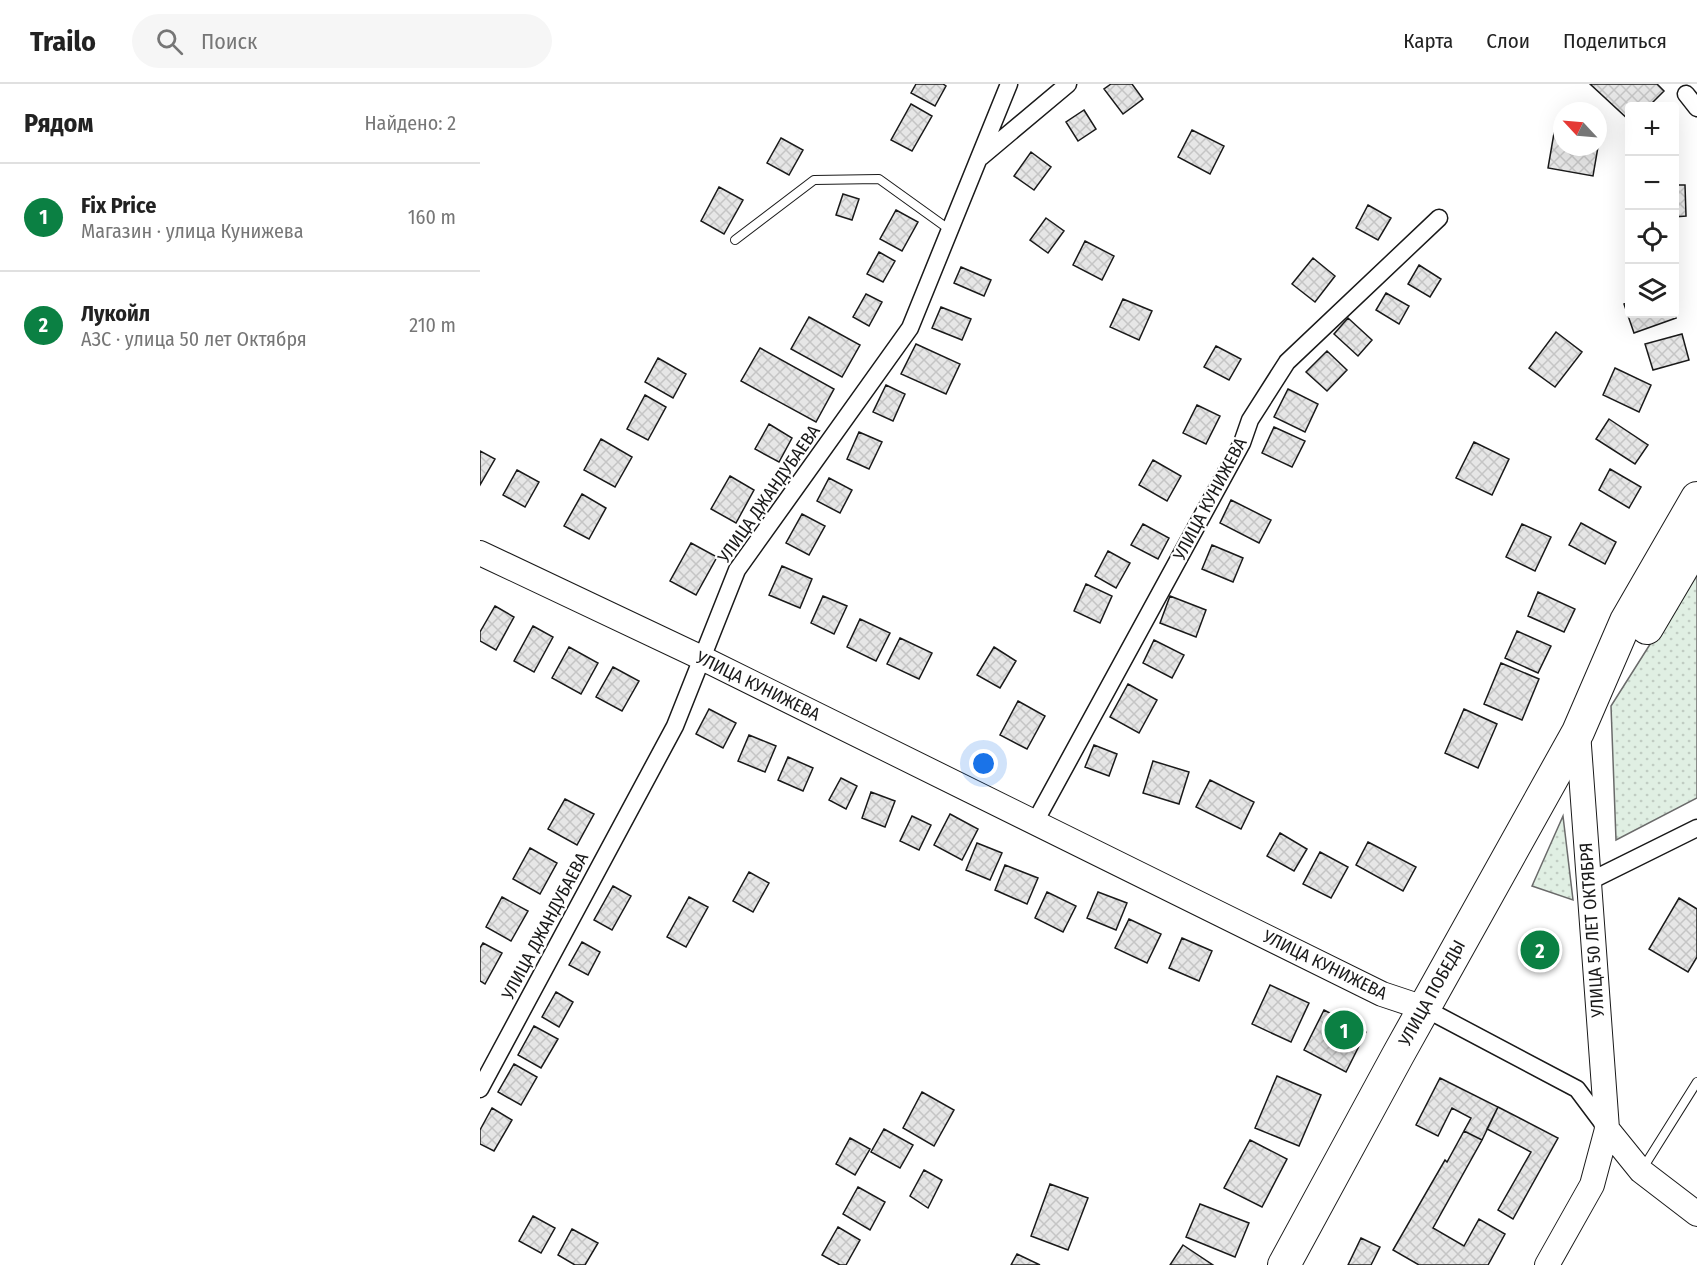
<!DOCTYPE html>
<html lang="ru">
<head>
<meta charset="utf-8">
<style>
	body { margin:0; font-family:"Fira Sans Condensed",sans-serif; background:#f6f6f6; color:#222 }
	.controls { position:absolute; right:18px; top:18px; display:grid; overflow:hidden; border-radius:6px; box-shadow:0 6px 24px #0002 }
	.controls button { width:54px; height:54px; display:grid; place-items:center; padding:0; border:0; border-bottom:2px solid #e0e0e0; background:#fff; color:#222; font:30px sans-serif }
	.compass { position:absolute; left:1073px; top:18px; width:54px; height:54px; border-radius:50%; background:#fff; box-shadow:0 6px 24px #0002; rotate:296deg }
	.you { position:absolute; left:504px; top:680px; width:21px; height:21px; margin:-15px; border:4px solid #fff; border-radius:50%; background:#1a73e8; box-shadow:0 0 0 9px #1a73e833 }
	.badge { display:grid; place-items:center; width:39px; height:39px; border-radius:50%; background:#0b8043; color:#fff; font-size:20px; font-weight:700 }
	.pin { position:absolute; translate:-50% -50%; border:3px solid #fff; box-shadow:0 2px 6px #0006 }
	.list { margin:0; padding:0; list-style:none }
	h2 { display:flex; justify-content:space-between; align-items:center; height:78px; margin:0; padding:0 24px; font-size:26px }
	h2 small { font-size:20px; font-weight:400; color:#767676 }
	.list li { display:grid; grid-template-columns:39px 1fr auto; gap:18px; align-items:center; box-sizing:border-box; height:108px; padding:0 24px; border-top:2px solid #e0e0e0 }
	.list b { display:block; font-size:22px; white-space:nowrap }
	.list p { margin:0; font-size:20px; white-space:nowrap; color:#767676 }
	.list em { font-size:20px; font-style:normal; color:#767676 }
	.icon { flex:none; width:33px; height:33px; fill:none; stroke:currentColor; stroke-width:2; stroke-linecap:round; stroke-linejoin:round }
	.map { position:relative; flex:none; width:1217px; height:1181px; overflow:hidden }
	header { display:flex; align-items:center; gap:36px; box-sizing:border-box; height:84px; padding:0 30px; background:#fff; border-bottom:2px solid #e0e0e0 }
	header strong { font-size:28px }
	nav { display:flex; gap:33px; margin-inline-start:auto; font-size:21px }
	.search { width:420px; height:54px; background:#f6f6f6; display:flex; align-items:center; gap:15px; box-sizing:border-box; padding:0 21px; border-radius:33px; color:#767676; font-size:22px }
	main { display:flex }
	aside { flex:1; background:#fff }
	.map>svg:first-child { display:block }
	.grass { fill:url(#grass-dots); stroke:#6a6a6a; stroke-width:1.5 }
	.building { fill:url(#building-cross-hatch); stroke:#1a1a1a; stroke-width:1.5 }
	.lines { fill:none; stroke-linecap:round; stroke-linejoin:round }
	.lane-casing { stroke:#1a1a1a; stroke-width:10 }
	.street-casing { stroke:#1a1a1a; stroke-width:19 }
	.secondary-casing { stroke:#1a1a1a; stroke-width:26 }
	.highway-casing { stroke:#1a1a1a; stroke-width:34 }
	.lane { stroke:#fff; stroke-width:8 }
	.street { stroke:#fff; stroke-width:16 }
	.secondary { stroke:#fff; stroke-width:24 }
	.highway { stroke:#fff; stroke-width:32 }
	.labels { text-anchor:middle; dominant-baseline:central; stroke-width:4.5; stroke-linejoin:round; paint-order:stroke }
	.street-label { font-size:18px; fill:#1a1a1a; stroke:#fff }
</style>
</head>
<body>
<header>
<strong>Trailo</strong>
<div class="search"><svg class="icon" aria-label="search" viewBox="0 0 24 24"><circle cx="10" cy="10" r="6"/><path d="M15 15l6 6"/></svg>Поиск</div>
<nav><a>Карта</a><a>Слои</a><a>Поделиться</a></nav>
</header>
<main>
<aside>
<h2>Рядом<small>Найдено: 2</small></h2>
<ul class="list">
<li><span class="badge">1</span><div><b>Fix Price</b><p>Магазин · улица Кунижева</p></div><em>160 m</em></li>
<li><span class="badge">2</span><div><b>Лукойл</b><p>АЗС · улица 50 лет Октября</p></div><em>210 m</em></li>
</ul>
</aside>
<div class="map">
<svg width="1217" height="1181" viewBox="0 0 1217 1181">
	<defs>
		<pattern id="grass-dots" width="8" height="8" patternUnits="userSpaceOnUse" patternTransform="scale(1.5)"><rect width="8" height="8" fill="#e0efe3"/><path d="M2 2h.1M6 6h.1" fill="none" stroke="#c0ccc2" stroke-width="1.8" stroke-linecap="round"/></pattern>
		<pattern id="building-cross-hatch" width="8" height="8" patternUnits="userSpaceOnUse" patternTransform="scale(1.5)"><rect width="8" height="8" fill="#e6e6e6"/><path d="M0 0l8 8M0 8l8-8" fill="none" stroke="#c5c5c5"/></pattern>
	</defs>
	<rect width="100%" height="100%" fill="#fff"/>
	<path class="grass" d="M1217,486V714L1136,756L1131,622Z
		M1083,732L1093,816L1052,802Z"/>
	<path class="building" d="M436,0H463L466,2L455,22L431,9Z
		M631,0H652L663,15L643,30L624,5Z
		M1110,0H1177L1184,7L1169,22H1150V37Z
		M431,20L452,32L432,67L411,56Z
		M604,26L616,45L598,57L586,38Z
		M712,46L744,62L730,90L698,73Z
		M1074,49L1082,50V63H1118L1119,57L1113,92L1068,84Z
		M301,54L323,66L309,91L287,79Z
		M551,68L571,83L554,106L534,92Z
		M1194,101H1205L1206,132L1194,133Z
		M239,103L263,116L244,150L221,137Z
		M363,110L379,115L372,136L356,131Z
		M888,121L911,134L898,156L876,144Z
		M416,126L438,138L422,167L400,155Z
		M566,134L584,147L568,169L550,156Z
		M605,157L634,172L622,196L593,181Z
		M399,168L415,177L403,198L387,190Z
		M833,174L855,192L835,218L812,200Z
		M939,181L961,195L950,213L928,200Z
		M481,183L511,196L504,212L474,199Z
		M906,209L929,222L919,240L896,226Z
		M386,210L402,218L389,242L373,233Z
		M643,215L672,227L659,256L630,243Z
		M1150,218V230H1194L1196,234L1154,249L1144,220Z
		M461,223L491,235L482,256L452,244Z
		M329,233L380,261L362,293L311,265Z
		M868,234L892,256L878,272L854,250Z
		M1076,248L1102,268L1075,303L1049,284Z
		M1202,250L1209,276L1173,286L1165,260Z
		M436,260L480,280L466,310L421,290Z
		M736,262L761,275L749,296L724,283Z
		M280,264L354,305L336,338L261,297Z
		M847,267L867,286L847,307L826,288Z
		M178,274L206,290L193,314L165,298Z
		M1135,284L1171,301L1159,328L1123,311Z
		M406,301L425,310L413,337L393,328Z
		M808,305L838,320L825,348L794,333Z
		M165,311L186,323L168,356L147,345Z
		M717,321L740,332L726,360L703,349Z
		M1129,335L1168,361L1155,380L1116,355Z
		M289,340L312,354L299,378L275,365Z
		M794,343L825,357L812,383L782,369Z
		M379,348L402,358L389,385L367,375Z
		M121,355L152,373L135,403L104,386Z
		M994,358L1029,375L1012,411L976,394Z
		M0,367L15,375L0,401Z
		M673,376L701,392L687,417L659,401Z
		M1130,385L1161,403L1149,424L1119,406Z
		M37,386L59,398L45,423L23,411Z
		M250,392L274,406L256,439L231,425Z
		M349,394L372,406L360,429L337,417Z
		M102,410L126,424L109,455L84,442Z
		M751,416L791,436L779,459L740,439Z
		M322,430L345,442L329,471L306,459Z
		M1101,439L1136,458L1125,480L1089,461Z
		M663,440L689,454L678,475L651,461Z
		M1042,440L1071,453L1055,487L1026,473Z
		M211,459L237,473L216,511L190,497Z
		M732,461L763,474L753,498L722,485Z
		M628,467L650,479L636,504L615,492Z
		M302,482L332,495L320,524L289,511Z
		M606,500L632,512L620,539L594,527Z
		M1058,508L1095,525L1084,548L1048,532Z
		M343,512L367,522L354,550L331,539Z
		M690,512L726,526L716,553L680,539Z
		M15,522L34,533L16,566L0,557V548Z
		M380,535L410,549L396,577L367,563Z
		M53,542L73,553L54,588L34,577Z
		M1037,547L1071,562L1058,589L1025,574Z
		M420,554L452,569L439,595L407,580Z
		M674,556L704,571L692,594L663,579Z
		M89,563L118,579L101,610L72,594Z
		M514,563L536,577L520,604L497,591Z
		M1021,579L1059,595L1042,636L1004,620Z
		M133,583L159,597L142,627L116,613Z
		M648,600L677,616L659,649L630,633Z
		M538,617L565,632L547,665L520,651Z
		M229,625L256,639L243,664L216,650Z
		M984,625L1017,640L998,684L965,669Z
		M269,651L296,662L285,688L258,677Z
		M614,661L637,670L629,692L605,683Z
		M308,673L333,684L323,707L298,696Z
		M673,677L709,688L699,720L663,709Z
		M361,694L377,702L366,725L349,716Z
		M730,696L774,718L761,745L716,723Z
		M391,708L415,717L405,743L382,734Z
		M85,715L114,730L97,761L68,745Z
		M470,730L498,745L482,776L454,761Z
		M432,732L451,741L439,766L420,757Z
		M800,749L827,765L814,787L787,772Z
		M888,758L936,783L923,807L876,781Z
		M497,759L522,769L510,796L486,786Z
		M50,764L77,779L60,810L33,795Z
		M840,768L868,783L851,814L823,800Z
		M525,781L558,794L547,820L515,806Z
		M269,788L289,799L273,828L253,817Z
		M133,802L151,812L132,846L114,836Z
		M567,808L596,822L583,848L555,834Z
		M618,808L647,819L636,846L607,834Z
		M22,813L48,827L31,857L6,843Z
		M209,813L228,823L206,863L187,853Z
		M1199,814L1217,825V873L1208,888L1169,865Z
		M649,835L681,850L667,879L635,864Z
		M702,854L732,867L719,897L689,884Z
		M102,858L120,868L108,891L89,881Z
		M3,859L22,869L5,900L0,897V864Z
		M790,901L829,919L811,958L772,940Z
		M76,908L93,918L79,943L62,933Z
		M844,926L886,948L866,988L824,966Z
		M54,942L78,955L61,984L38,971Z
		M34,980L57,993L41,1021L18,1008Z
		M797,992L841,1011L819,1062L775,1044Z
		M960,994L1018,1023L1002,1056L984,1047L991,1034L972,1024L958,1052L936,1041Z
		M442,1008L474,1026L454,1062L423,1044Z
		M1018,1023L1078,1054L1033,1135L1018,1126L1051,1068L1007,1045Z
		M12,1024L32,1036L14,1067L0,1060V1046Z
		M404,1045L433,1061L420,1084L391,1068Z
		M984,1047L1002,1056L953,1144L984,1162L999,1135L1025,1150L1008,1181H939L913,1166L965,1076L967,1078Z
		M370,1054L390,1065L375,1091L356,1080Z
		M770,1056L807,1075L782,1123L744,1104Z
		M444,1086L462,1096L448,1124L430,1112Z
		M570,1100L608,1114L588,1166L551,1152Z
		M378,1103L405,1118L390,1146L363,1130Z
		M720,1120L769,1139L755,1173L706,1153Z
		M53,1132L75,1144L61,1169L39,1157Z
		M358,1143L380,1156L366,1181H360L342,1171Z
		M92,1145L118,1159L105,1181H95L78,1171Z
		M881,1154L900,1163L891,1181H868Z
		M703,1161L733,1181H690Z
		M537,1170L560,1181H531Z"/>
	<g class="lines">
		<g class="lane-casing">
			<path id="lane" d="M255,156L334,96L399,95L470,146
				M1163,1084L1217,998"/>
		</g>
		<g class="street-casing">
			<path id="street" d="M1206,10L1217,24
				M501,73L588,0
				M555,738L762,359L770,336L807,278L959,134
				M1108,798L1217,744
				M944,924L1097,1005L1127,1045
				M0,1005L195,642L257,486L430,244L529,0"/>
		</g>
		<g class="secondary-casing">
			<path id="secondary" d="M0,469L222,574L902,910L944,924
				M1127,1045L1161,1087L1217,1130
				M1067,1181L1112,1101L1127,1045L1098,648"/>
		</g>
		<g class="highway-casing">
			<path id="highway" d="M1167,544L1217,459
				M804,1181L918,971L1098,648L1146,537L1217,414"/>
		</g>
		<use href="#lane" class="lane"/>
		<use href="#street" class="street"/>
		<use href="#secondary" class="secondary"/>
		<use href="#highway" class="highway"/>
	</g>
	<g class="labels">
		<g class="street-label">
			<text transform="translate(289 410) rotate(-55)">УЛИЦА ДЖАНДУБАЕВА</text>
			<text transform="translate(730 415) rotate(-62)">УЛИЦА КУНИЖЕВА</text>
			<text transform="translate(278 602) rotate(26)">УЛИЦА КУНИЖЕВА</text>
			<text transform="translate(65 842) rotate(-62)">УЛИЦА ДЖАНДУБАЕВА</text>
			<text transform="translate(1112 846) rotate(-94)">УЛИЦА 50 ЛЕТ ОКТЯБРЯ</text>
			<text transform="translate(845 881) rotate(26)">УЛИЦА КУНИЖЕВА</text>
			<text transform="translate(952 909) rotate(-61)">УЛИЦА ПОБЕДЫ</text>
		</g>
	</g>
</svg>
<div class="controls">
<button>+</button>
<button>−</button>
<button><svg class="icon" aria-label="locate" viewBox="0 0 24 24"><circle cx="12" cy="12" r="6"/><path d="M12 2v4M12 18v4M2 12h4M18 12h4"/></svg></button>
<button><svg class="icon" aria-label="layers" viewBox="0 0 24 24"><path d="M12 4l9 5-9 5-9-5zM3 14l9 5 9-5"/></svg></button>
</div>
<svg class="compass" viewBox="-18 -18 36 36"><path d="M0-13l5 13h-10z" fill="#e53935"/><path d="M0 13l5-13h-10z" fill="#767676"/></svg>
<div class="you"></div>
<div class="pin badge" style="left:864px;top:946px">1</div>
<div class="pin badge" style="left:1060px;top:866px">2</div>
</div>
</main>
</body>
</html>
